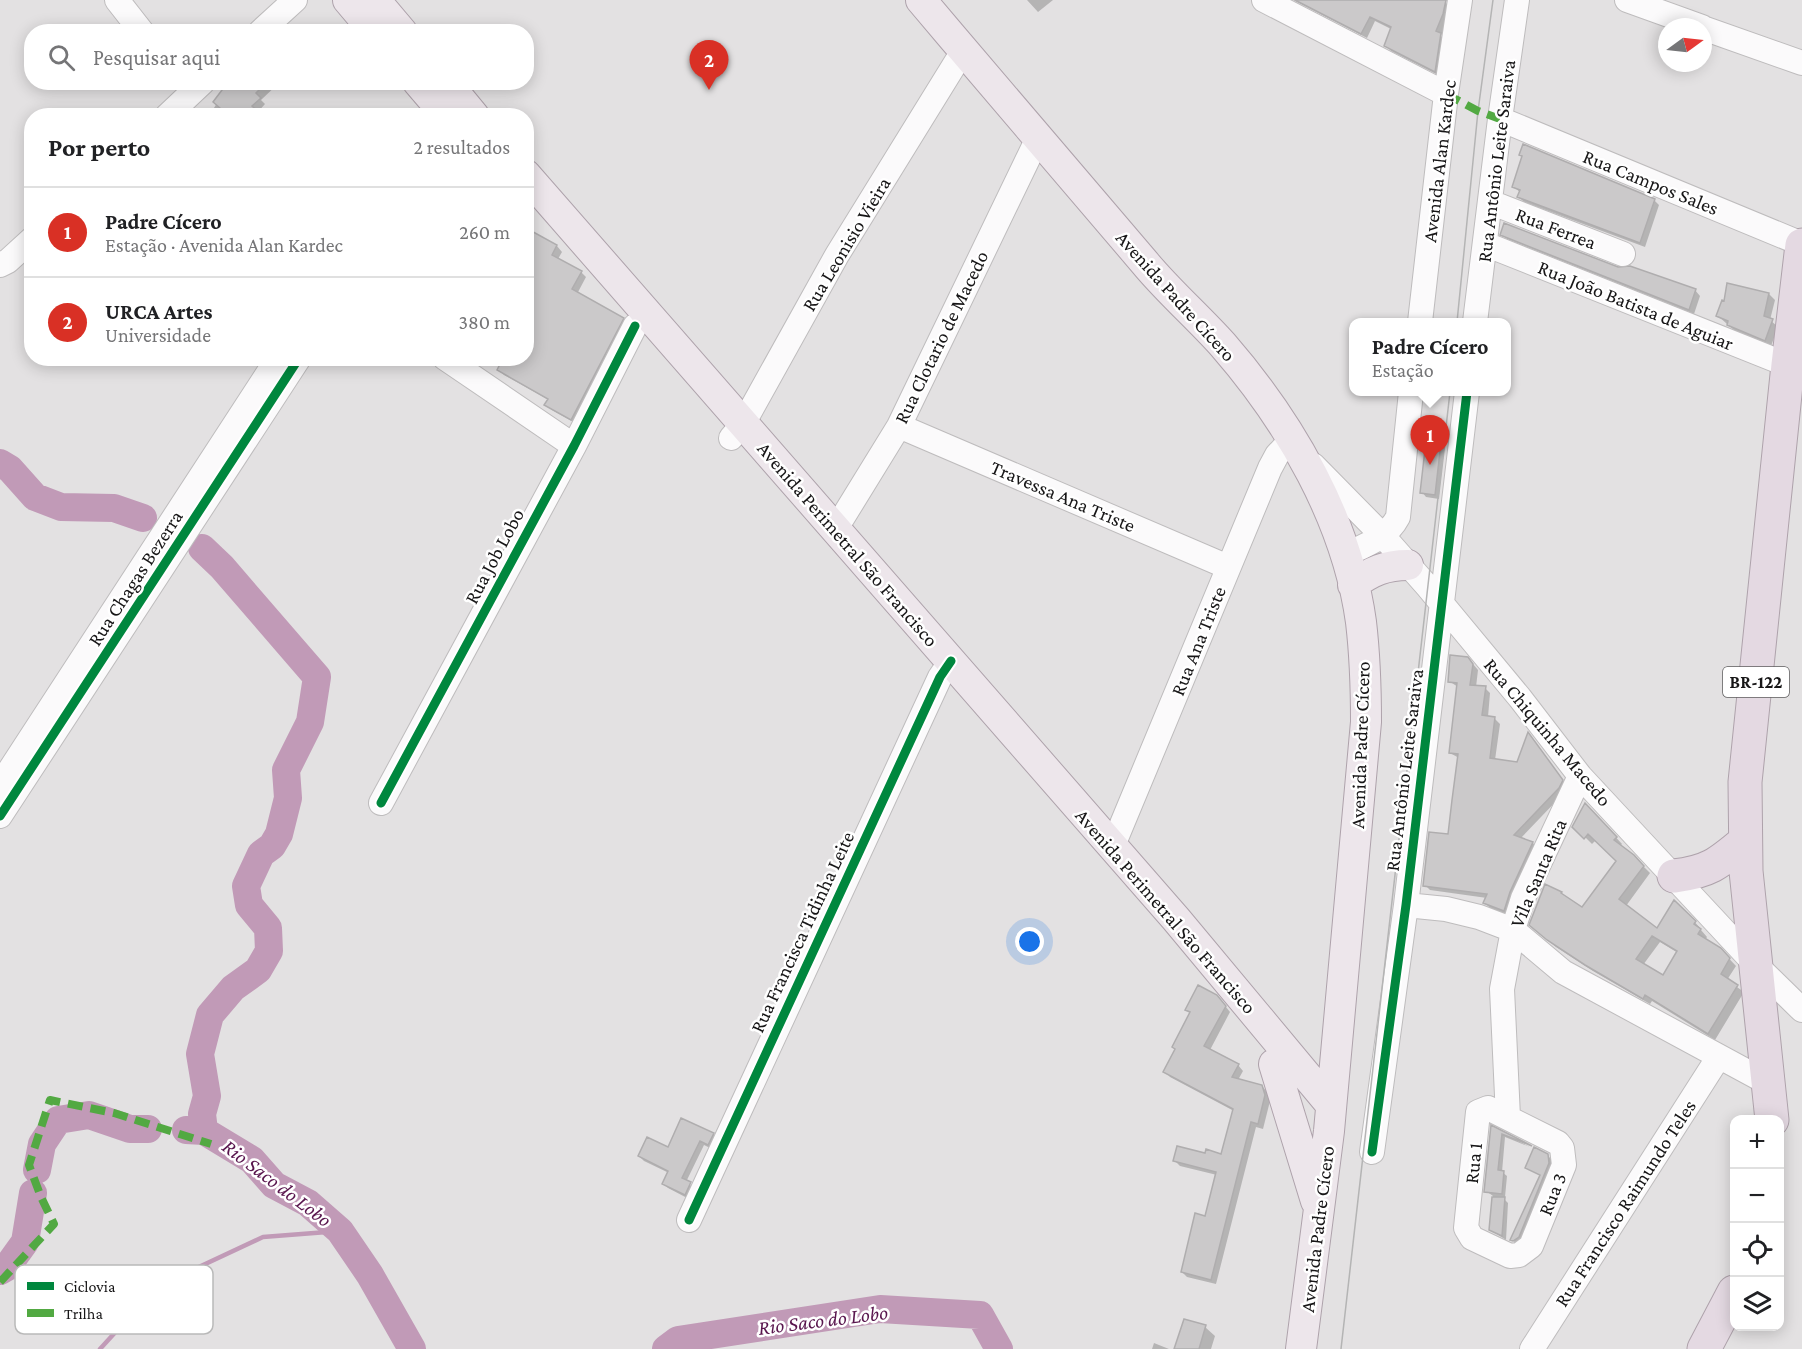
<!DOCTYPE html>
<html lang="pt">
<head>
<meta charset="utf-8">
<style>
	body { margin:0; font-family:"Crimson Pro",serif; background:#f2f2f2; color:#202124 }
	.controls { position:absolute; right:18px; bottom:18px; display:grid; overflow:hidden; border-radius:12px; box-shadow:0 3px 15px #0003 }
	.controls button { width:54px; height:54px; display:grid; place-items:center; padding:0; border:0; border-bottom:2px solid #e0e0e0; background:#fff; color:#202124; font:30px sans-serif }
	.compass { position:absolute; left:1658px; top:18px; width:54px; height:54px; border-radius:50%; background:#fff; box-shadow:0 3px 15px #0003; rotate:75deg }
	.you { position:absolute; left:1030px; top:942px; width:21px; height:21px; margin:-15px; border:4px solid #fff; border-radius:50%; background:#1a73e8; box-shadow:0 0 0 9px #1a73e833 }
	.badge { display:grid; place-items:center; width:39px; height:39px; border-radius:50%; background:#d93025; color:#fff; font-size:20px; font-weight:700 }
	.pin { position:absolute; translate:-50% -50px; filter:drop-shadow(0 2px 3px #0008) }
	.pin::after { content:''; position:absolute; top:32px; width:21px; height:18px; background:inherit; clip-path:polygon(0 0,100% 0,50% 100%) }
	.popup { position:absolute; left:1349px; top:318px; width:162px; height:78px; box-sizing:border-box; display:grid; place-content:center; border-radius:12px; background:#fff; filter:drop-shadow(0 2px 4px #0005); font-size:20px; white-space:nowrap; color:#757577 }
	.popup b { font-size:22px; color:#202124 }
	.popup::after { content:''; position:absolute; left:50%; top:100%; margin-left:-12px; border:12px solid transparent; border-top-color:#fff }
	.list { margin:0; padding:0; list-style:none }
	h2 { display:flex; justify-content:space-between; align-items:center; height:78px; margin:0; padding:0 24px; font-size:26px }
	h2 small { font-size:20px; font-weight:400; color:#757577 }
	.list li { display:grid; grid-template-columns:39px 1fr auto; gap:18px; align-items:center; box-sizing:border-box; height:90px; padding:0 24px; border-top:2px solid #e0e0e0 }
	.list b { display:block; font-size:22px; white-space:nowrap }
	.list p { margin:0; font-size:20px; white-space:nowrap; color:#757577 }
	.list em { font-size:20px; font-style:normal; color:#757577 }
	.icon { flex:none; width:33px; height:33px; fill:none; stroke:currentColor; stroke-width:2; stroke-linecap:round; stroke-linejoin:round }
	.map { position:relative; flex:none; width:1802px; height:1349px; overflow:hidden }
	.search { position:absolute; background:#fff; box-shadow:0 3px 15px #0003; left:24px; top:24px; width:510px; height:66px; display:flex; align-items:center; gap:15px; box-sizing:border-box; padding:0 21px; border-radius:24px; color:#757577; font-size:22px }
	.panel { position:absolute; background:#fff; box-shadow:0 3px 15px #0003; left:24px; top:108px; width:510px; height:258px; border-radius:24px }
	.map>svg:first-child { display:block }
	.shadow { fill:#0003; fill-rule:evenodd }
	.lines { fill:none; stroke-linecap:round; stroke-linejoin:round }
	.stream { stroke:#c19ab7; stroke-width:4.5 }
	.river { stroke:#c19ab7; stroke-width:28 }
	.building { fill:#cbc9ca; stroke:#afadae; stroke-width:1.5; fill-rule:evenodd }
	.minor-casing { stroke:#bebcbd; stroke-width:26 }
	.major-casing { stroke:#aea2ab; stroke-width:32 }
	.highway-casing { stroke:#aea2ab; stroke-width:35 }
	.minor { stroke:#fbfafb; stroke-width:24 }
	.major { stroke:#ede6eb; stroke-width:30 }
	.highway { stroke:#e4d9e2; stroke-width:33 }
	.tram { stroke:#b4b4b4; stroke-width:1.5 }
	.quiet { stroke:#52a942; stroke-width:8; stroke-dasharray:15 8; stroke-linecap:butt }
	.cycleway-casing { stroke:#fff; stroke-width:13 }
	.cycleway { stroke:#00873e; stroke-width:9 }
	.labels { text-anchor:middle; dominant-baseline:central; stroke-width:5; stroke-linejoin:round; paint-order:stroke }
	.shield { fill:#fff; stroke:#5d5c5d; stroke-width:1.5 }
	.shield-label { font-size:18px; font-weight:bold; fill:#171617 }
	.street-label { font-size:20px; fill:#171617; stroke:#fff }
	.water-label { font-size:21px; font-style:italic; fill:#59164e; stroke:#fff }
	.key { fill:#fff; stroke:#b9b9b9; stroke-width:1.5 }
	.key-label { font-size:16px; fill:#171617 }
</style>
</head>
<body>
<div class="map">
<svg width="1802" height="1349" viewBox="0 0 1802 1349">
	<rect width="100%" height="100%" fill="#e3e1e2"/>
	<path class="shadow" d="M1027,0H1053L1038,12Z
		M1293,0H1447L1445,2L1450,7L1448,20L1441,36L1445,40L1440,76L1391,51L1386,45L1391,29L1375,21L1367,38Z
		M230,82H280L261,100L265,104L257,113L260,116H209Z
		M1520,155L1654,200L1659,205L1645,247L1524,202L1519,197L1521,193L1514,187L1523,158Z
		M526,230L557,246L562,252L558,259L581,272L586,277L577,294L623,319L628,324L577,424L552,410L546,405L549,400L504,375L499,370L500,367L485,358H526Z
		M1502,234L1695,290L1700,296L1694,314L1507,239Z
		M1769,294L1775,300L1770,320L1778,327L1771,346L1735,331L1718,316L1725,303Z
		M1441,435L1446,440L1439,499L1426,497L1422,492Z
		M1473,664L1478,670L1476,687L1485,688L1490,693L1488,717L1494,718L1500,724L1495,760L1518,763L1533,739L1567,786L1563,794L1520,839L1533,843L1538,849L1509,915L1490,908L1485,903L1487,898L1430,890L1425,885L1449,836L1459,758L1450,753L1458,687L1449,681Z
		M1586,805L1622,844L1620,846L1633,856L1650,873L1626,906L1658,930L1679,905L1701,929V930L1707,937L1705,940L1720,949L1736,966L1727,980L1744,992L1715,1040L1652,1001L1650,1004L1593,971L1556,947L1538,932L1546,886L1561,893L1583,909L1618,861L1596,840L1592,844L1574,826ZM1660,942L1678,953L1663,977L1643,965Z
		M1222,1002L1230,1012L1210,1050L1238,1065L1243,1071L1238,1080L1262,1086L1267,1092L1270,1101L1263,1129L1256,1127L1216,1284L1187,1277L1182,1272L1206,1217L1217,1175L1180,1166L1175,1161L1206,1155L1222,1156L1234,1111L1170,1077L1165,1071L1191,1014L1187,1010Z
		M1492,1128L1530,1147L1505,1137L1502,1172L1507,1176L1505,1197H1502L1508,1203L1506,1240L1491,1230L1493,1196L1486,1191Z
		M713,1134L717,1138L712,1149L704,1145L686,1182L694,1188L689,1199L668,1188L664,1184L669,1173L644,1161L639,1156Z
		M1547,1155L1551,1159L1552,1167L1522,1240L1516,1243L1512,1240L1541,1176L1527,1168Z
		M1205,1327L1215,1336L1211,1349H1176Z
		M1154,1343L1169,1349H1152Z"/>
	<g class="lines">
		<path class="stream" d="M100,1349L121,1326L186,1273L263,1237L340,1231"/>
		<path class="river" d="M0,463L10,469L35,497L61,507L114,508L143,518
			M202,548L222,567L317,677L310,722L286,770L288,798L279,834L272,846L261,854L246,886L249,905L268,928L269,951L258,970L233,988L210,1015L200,1054L207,1096L202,1114L204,1131
			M186,1130L204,1131L252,1160L274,1185L308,1203L340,1231L370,1275L412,1349
			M37,1170L42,1144L58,1120L89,1115L130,1129H148
			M0,1271L7,1267L25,1242L33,1193
			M666,1349L678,1340L880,1309L980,1315L999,1349"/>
	</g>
	<path class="building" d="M1295,0H1446L1443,14L1436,31L1441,33L1435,72L1384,46L1391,27L1370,17L1361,34Z
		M228,82H267L256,93L261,98L252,106L263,116H214L220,108L213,102Z
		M1523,144L1655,199L1640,243L1517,197L1520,190L1512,187L1522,156L1519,155Z
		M1504,223L1618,267L1630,266L1696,289L1689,310L1500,235Z
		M526,228L557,245L552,255L582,271L572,289L624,318L571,420L544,405L548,399L497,370L503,358H526Z
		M1727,283L1769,293L1764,316L1773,319L1765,341L1727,325L1728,321L1716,316L1722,300L1724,301Z
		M1427,432L1442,434L1435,495L1420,493Z
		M1450,655L1468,657L1473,664L1470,685L1486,686L1482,715L1495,717L1490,758L1517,762L1528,732L1563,780L1559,788L1514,835L1533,842L1510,892L1504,911L1483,903L1487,894L1423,886L1429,832L1448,834L1452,800L1458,754L1449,753L1457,683L1448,682Z
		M1585,803L1617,837L1614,840L1634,855L1644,866L1619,899L1657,928L1674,900L1696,921L1694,924L1701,929L1698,934L1721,948L1730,958L1721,974L1738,985L1708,1034L1645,995L1643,999L1585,965L1547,940L1529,925L1545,884L1562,892L1561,893L1582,907L1616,861L1588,834L1584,839L1572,827ZM1652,936L1677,951L1663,975L1636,959Z
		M1198,985L1217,995L1226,1006L1204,1046L1239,1064L1232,1077L1262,1085L1265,1095L1258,1124L1251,1122L1211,1280L1181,1272L1195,1213L1205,1216L1216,1172L1173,1161L1177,1146L1205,1153L1206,1149L1221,1154L1233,1109L1163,1072L1175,1049L1172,1047L1190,1012L1185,1010Z
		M681,1118L714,1133L708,1145L700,1141L682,1178L691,1182L685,1195L662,1184L668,1171L638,1156L647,1137L668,1147Z
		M1491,1125L1532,1146L1502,1134L1498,1170L1504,1171L1502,1194L1484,1192Z
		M1534,1147L1548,1154L1549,1163L1519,1237L1513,1241L1510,1240L1540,1175L1525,1168Z
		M1492,1197H1505L1502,1236L1489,1230Z
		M1184,1319L1206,1325L1199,1349H1174Z"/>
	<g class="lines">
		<g class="minor-casing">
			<path id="minor" d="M117,0L142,32
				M1264,0L1446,94
				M1627,0L1702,27
				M1703,28L1802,63
				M260,32L295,0
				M167,116L203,82
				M1500,119L1802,244
				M1490,202L1623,254
				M1485,244L1788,365
				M0,265L8,261L32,239
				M1420,322L1446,94L1460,0
				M1475,322L1500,119L1517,0
				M445,358L574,446
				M899,426L1228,567
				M731,438L743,424L837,255L963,51
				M1313,465L1383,536L1428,587L1520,698L1580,776L1755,964L1802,1010
				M835,530L899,426L1038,138
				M1345,555C1366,545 1387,538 1398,517L1411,392
				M0,785L278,358
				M381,803L574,446L635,326
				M0,816L299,358
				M1112,848L1270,468L1277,455L1292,439
				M1406,905L1446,909L1479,917L1513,930L1563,972L1770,1084
				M1488,1108L1558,1143L1562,1148L1564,1165L1531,1246L1519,1255L1510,1256L1472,1238L1466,1228L1478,1112Z
				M1508,1117L1502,989L1513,930L1523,898L1580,776
				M1372,1152L1406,905L1467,392
				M689,1220L940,677L951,661
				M1532,1349L1718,1058"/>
		</g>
		<g class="major-casing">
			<path id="major" d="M348,0L375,32
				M375,0L402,32
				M921,0C995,88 1070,175 1145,263C1169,292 1198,317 1223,345C1290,422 1347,520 1361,622C1365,656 1366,688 1366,722L1329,1131L1301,1349
				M418,82L447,116
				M446,82L474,116
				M526,175L1176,919L1331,1105
				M1353,585C1371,571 1386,565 1408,565
				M1274,1064L1316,1201"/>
		</g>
		<g class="highway-casing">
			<path id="highway" d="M1674,876C1708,872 1718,864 1744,842
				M1772,1120L1746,871L1745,782L1788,365L1802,245
				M1704,1349L1734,1292"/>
		</g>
		<use href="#minor" class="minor"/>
		<use href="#major" class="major"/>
		<use href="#highway" class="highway"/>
		<path class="tram" d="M1457,322L1478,111L1493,0
			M1341,1349L1450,392"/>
		<path class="quiet" d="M1446,94L1478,111L1500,119
			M0,1282L54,1224L41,1197L29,1165L50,1100L114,1113L211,1144"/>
		<g class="cycleway-casing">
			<path id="cycleway" d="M381,803L574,446L635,326
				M0,816L299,358
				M1372,1152L1406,905L1467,392
				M689,1220L940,677L951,661"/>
		</g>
		<use href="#cycleway" class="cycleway"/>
	</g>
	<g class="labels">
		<rect class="shield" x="1723" y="667" width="66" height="30" rx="4.5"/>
		<g class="shield-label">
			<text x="1756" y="682">BR-122</text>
		</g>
		<g class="street-label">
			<text transform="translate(1439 161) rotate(-83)">Avenida Alan Kardec</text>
			<text transform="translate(1496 161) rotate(-83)">Rua Antônio Leite Saraiva</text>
			<text transform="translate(1651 182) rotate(22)">Rua Campos Sales</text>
			<text transform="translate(1556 228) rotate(21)">Rua Ferrea</text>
			<text transform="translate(846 244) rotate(-59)">Rua Leonisio Vieira</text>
			<text transform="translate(1176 296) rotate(48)">Avenida Padre Cícero</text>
			<text transform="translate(1636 305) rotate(22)">Rua João Batista de Aguiar</text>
			<text transform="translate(941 337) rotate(-64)">Rua Clotario de Macedo</text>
			<text transform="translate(1063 496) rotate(23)">Travessa Ana Triste</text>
			<text transform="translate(848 544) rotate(49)">Avenida Perimetral São Francisco</text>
			<text transform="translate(494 556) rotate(-62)">Rua Job Lobo</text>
			<text transform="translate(135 578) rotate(-57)">Rua Chagas Bezerra</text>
			<text transform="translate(1198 641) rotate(-68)">Rua Ana Triste</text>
			<text transform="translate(1548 732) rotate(50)">Rua Chiquinha Macedo</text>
			<text transform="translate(1360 745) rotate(-88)">Avenida Padre Cícero</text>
			<text transform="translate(1404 770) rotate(-83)">Rua Antônio Leite Saraiva</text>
			<text transform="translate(1538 873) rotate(-67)">Vila Santa Rita</text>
			<text transform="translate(1166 911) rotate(49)">Avenida Perimetral São Francisco</text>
			<text transform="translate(802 932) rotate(-65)">Rua Francisca Tidinha Leite</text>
			<text transform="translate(1473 1163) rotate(-84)">Rua 1</text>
			<text transform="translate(1552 1194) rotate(-68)">Rua 3</text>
			<text transform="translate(1625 1203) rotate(-57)">Rua Francisco Raimundo Teles</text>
			<text transform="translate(1317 1229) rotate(-83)">Avenida Padre Cícero</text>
		</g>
		<g class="water-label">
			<text transform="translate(277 1183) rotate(37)">Rio Saco do Lobo</text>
			<text transform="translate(823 1320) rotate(-7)">Rio Saco do Lobo</text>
		</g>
	</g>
	<rect x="15" y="1265" width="198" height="69" rx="9" class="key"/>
	<rect x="27" y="1282" width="27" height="8" fill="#00873e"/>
	<rect x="27" y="1309" width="27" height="8" fill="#52a942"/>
	<g class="key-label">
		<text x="64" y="1292">Ciclovia</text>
		<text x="64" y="1319">Trilha</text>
	</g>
</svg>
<div class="controls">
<button>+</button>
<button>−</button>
<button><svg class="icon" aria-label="locate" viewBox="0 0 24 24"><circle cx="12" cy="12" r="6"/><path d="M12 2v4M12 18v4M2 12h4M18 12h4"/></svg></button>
<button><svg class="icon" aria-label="layers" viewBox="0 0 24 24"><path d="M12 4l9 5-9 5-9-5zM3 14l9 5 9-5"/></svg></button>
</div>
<svg class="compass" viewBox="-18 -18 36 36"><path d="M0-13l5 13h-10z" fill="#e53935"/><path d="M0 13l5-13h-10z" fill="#757577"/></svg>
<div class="you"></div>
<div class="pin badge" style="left:1430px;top:465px">1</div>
<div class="popup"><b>Padre Cícero</b>Estação</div>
<div class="pin badge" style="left:709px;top:90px">2</div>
<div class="search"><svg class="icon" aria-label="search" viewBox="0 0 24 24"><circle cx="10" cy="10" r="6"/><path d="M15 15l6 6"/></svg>Pesquisar aqui</div>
<section class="panel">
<h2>Por perto<small>2 resultados</small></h2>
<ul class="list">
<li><span class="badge">1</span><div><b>Padre Cícero</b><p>Estação · Avenida Alan Kardec</p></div><em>260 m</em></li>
<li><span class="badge">2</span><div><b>URCA Artes</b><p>Universidade</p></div><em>380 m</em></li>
</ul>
</section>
</div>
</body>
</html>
